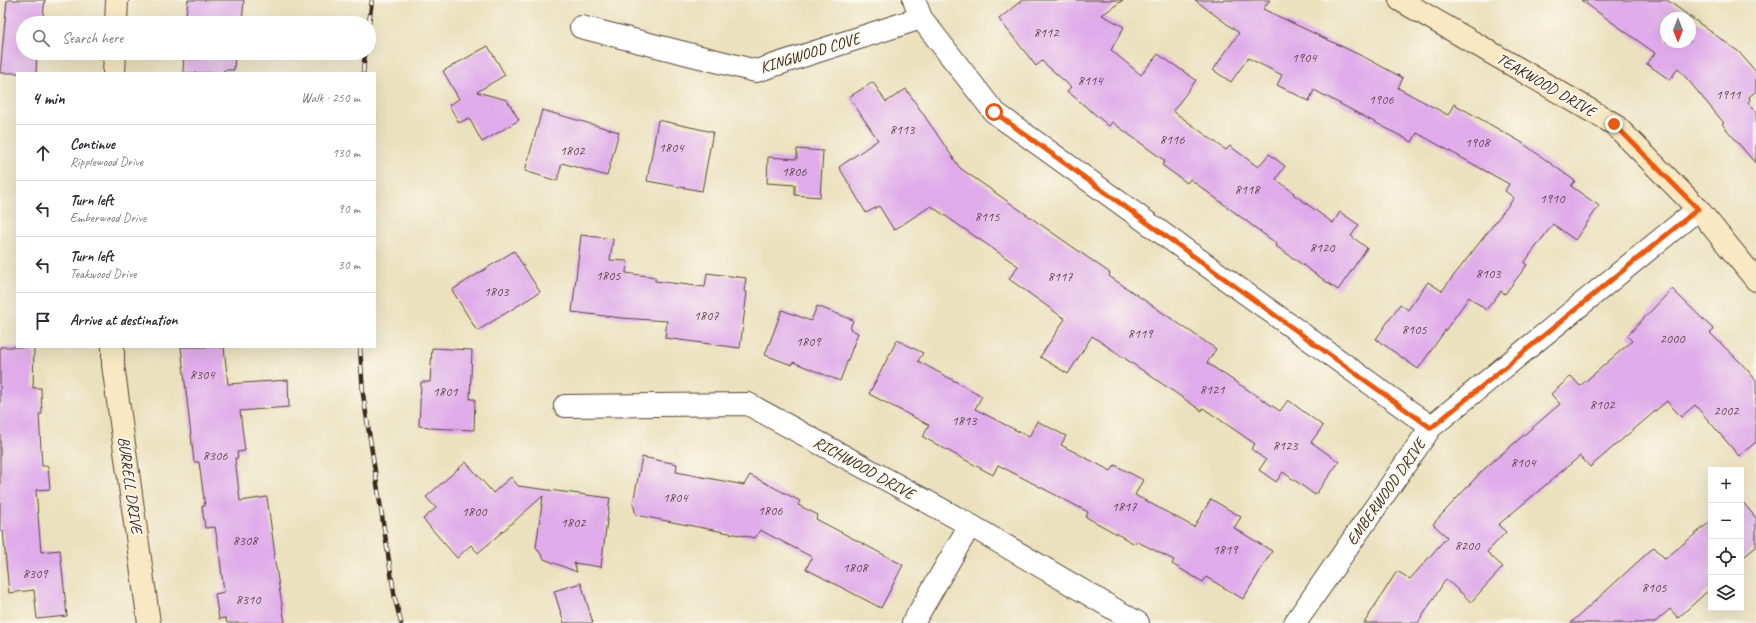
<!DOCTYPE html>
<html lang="en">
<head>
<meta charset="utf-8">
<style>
	body { margin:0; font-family:Caveat,sans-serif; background:#f2f2f3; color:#2b2b33 }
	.controls { position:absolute; right:12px; bottom:12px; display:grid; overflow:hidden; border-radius:0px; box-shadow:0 4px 16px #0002 }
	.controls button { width:36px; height:36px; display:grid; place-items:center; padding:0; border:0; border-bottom:1px solid #e1e1e2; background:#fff; color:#2b2b33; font:20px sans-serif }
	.compass { position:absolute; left:1660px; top:12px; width:36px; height:36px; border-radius:50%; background:#fff; box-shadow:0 4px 16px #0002; rotate:180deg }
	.stop { position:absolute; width:12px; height:12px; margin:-9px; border:3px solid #ea580c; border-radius:50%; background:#fff }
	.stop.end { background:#ea580c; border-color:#fff; box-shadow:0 1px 4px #0008 }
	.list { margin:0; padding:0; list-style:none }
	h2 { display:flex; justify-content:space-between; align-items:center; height:52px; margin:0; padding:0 16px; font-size:17px }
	h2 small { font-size:13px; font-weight:400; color:#7c7c81 }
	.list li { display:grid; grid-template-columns:26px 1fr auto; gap:12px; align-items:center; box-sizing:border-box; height:56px; padding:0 16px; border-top:1px solid #e1e1e2 }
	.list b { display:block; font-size:15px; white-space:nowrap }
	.list p { margin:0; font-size:13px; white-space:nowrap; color:#7c7c81 }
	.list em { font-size:13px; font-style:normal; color:#7c7c81 }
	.icon { flex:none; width:22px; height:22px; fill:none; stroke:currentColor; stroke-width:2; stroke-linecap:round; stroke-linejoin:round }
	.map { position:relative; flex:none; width:1756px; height:623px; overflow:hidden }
	.search { position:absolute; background:#fff; box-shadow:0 4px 16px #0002; left:16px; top:16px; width:360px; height:44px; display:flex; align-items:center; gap:10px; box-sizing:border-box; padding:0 14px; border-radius:22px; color:#7c7c81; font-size:15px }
	.panel { position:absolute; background:#fff; box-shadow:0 4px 16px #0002; left:16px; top:72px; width:360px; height:276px; border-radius:0px }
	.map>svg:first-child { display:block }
	.building { fill:#dfabea; fill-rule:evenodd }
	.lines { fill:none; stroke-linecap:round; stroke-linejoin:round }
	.street-casing { stroke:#554536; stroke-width:24 }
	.secondary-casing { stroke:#554536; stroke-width:24 }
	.street { stroke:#fff; stroke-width:22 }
	.secondary { stroke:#f8e8c3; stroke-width:22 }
	.rail-casing { stroke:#3b2a1e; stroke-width:4.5 }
	.rail { stroke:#fbf7ec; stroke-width:3; stroke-dasharray:9; stroke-linecap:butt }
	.route { stroke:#ea580c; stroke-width:5 }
	.labels { text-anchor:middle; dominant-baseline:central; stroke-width:4; stroke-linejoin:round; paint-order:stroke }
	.number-label { font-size:14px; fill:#644a51 }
	.street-label { font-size:16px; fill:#3b2a1e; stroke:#fbf7ec }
</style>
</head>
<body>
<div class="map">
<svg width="1756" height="623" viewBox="0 0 1756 623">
	<rect width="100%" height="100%" fill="#fbf7ec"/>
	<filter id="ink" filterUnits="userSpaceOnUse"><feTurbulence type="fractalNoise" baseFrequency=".025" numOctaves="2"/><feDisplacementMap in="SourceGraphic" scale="8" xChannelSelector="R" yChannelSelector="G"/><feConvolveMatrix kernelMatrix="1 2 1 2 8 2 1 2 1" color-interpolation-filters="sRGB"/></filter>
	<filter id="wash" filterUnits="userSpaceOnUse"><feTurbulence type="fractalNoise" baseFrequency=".012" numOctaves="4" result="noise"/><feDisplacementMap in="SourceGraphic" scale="16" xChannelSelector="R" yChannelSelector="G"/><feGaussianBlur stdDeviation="0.9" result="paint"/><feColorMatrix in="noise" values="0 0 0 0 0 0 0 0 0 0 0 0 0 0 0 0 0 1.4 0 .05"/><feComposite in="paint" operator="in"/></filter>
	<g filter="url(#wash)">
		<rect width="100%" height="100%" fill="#ebe1be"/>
		<g id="blocks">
			<path class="building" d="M7,0H45L42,23H23V53H37L36,73H0Z
				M188,0H244L242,23H185Z
				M1022,0H1123L1102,15L1124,27L1111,50L1141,75L1158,54L1196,80L1173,111L1226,150L1230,146L1258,167L1269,154L1285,166L1276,179L1294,193L1293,194L1333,223L1340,212L1359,225L1351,236L1367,248L1338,290L1276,246L1277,244L1190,179L1187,183L1162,165L1165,161L1112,122L1109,126L1067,91L1071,87L1042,61L1036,66L999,19Z
				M1195,0H1270L1263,9L1366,58L1403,78L1398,88L1448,115L1454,104L1521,142L1575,181L1571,186L1599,206L1575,240L1553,224L1524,263L1527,265L1505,294L1501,291L1486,310L1469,297L1418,369L1376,339L1400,304L1408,310L1428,282L1442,291L1514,198L1505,191L1509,184L1417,133L1412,142L1314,90L1309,101L1277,85L1282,75L1248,58L1231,82L1213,70L1239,33Z
				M1581,0H1667L1739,52L1756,72V91L1749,97L1750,100L1748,102L1756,112V164L1722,124L1724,123L1678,68L1670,80L1647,64L1655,53ZM1666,18H1690V42H1666Z
				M488,46L505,75L477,92L507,100L519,120L482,142L469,118L459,123L449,105L459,99L443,71Z
				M184,53H235L234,70H224L223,73H183Z
				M873,82L886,102L906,89L960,168L1110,273L1109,276L1216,349L1207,363L1280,411L1288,400L1323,426L1311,442L1339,462L1315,495L1283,472L1276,482L1259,470L1266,460L1251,449L1255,444L1203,408L1202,411L1092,336L1068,374L1040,357L1065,319L1009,279L1018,266L931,206L894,230L879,206L866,213L839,167L878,140L849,97Z
				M542,110L619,132L607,176L562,163L557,181L525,171Z
				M658,120L713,132L702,191L647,181Z
				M797,149L823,151L820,197L795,195V185L767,183L768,157L797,159Z
				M581,235L613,239L610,260L627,261L626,273L655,277V281L705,287L707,273L746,278L744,292H747L740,348L665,338L667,321L621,318L572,312Z
				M514,251L540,292L477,331L452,290Z
				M1672,289L1714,330L1710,333L1741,363L1756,380V442L1739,456L1695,405L1681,417L1667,401L1590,467L1580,456L1498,525L1506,532L1487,552L1503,567L1471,602L1446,579L1418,623H1364L1397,571L1410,579L1447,537L1433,524L1483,470L1560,404L1551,394L1571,376L1580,386L1632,341L1627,336Z
				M817,306L853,320L850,329L858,333L840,381L793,362L792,365L765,355L782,310L811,321Z
				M897,340L923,353L918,361L982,396L975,409L1029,437L1037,421L1066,436L1061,445L1111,471L1115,465L1143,480L1135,495L1194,527L1211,499L1241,517L1234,528L1272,551L1243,599L1206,577L1203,582L1172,564L1174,560L1136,541L1135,544L1086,517L1088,512L998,465L993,475L923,437L929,425L869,394Z
				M0,347H34L33,388H41L42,414H39L42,466H48L50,489L36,490L41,552L60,550L67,616L37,619L34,590L9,593L3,531L0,532Z
				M181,347H224L228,384L288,380L289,407L240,411L245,451L237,452L238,458H235L240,501L267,497L275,555L274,556L285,623H227L226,618L219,619L215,594L224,592L219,551L215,527L205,528L202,506H205L199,462H194Z
				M432,348L472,350L470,399H475L474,430L429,428V427L419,426L421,382H430Z
				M642,457L677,464L676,472L744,485L750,475L800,501L798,505L818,515L816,519L903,565L881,608L806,569L812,557L760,530L755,538L636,515L633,503Z
				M466,462L493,493L511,477L518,486L610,498L601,567L574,563L577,572L544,559L536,547L543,496L478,553L471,545L457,558L423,519L436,508L426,497Z
				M1741,500L1756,518V547L1741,559Z
				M1711,521V588L1678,618L1670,609L1654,623H1571L1654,547L1665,559Z
				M581,583L593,623H564L554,591Z"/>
		</g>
	</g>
	<g filter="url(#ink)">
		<use href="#blocks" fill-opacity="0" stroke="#554536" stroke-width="1"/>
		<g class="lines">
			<g class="street-casing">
				<path id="street" d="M914,0L921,18L994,112L1431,427
					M581,27L756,71L921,18
					M565,406L748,404L970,525L1138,623
					M913,623L970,525
					M1295,623L1431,427L1698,209"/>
			</g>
			<g class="secondary-casing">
				<path id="secondary" d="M1400,0L1614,124L1698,209L1756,280
					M116,23L117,0
					M114,73L115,53
					M113,347V365L149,623"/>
			</g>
			<use href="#street" class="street"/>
			<use href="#secondary" class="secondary"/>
			<g class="rail-casing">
				<path id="rail" d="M369,23L372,0
					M363,73L365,53
					M360,347L363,394L395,599L401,623"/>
			</g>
			<use href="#rail" class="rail"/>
		</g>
	</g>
	<g class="lines" filter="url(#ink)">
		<path class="route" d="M994,112L1431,428L1698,209L1614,124"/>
	</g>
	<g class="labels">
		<g class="number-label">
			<text x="1046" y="32">8112</text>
			<text x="1304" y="57">1904</text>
			<text x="1090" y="80">8114</text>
			<text x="1728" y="94">1911</text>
			<text x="1381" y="99">1906</text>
			<text x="902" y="129">8113</text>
			<text x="1172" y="139">8116</text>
			<text x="1477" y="142">1908</text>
			<text x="671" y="147">1804</text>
			<text x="572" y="150">1802</text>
			<text x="794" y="171">1806</text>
			<text x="1247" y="189">8118</text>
			<text x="1552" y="198">1910</text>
			<text x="987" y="216">8115</text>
			<text x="1322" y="247">8120</text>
			<text x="1488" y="273">8103</text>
			<text x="608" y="275">1805</text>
			<text x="1060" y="276">8117</text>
			<text x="496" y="291">1803</text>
			<text x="706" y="315">1807</text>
			<text x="1414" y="329">8105</text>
			<text x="1140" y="333">8119</text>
			<text x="1672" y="338">2000</text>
			<text x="808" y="341">1809</text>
			<text x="202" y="374">8304</text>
			<text x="1212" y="389">8121</text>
			<text x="445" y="391">1801</text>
			<text x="1602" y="404">8102</text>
			<text x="1726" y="410">2002</text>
			<text x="964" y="420">1813</text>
			<text x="1285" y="445">8123</text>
			<text x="215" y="455">8306</text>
			<text x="1523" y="462">8104</text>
			<text x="675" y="497">1804</text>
			<text x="1124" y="506">1817</text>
			<text x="770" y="510">1806</text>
			<text x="474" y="511">1800</text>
			<text x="573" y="522">1802</text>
			<text x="245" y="540">8308</text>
			<text x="1467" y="545">8200</text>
			<text x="1225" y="549">1819</text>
			<text x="855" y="567">1808</text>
			<text x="35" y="573">8309</text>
			<text x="1654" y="587">8105</text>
			<text x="248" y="599">8310</text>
		</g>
		<g class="street-label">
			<text transform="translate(810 53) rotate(-17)">KINGWOOD COVE</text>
			<text transform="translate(1546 85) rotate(30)">TEAKWOOD DRIVE</text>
			<text transform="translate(864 468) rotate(29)">RICHWOOD DRIVE</text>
			<text transform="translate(130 485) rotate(82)">BURRELL DRIVE</text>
			<text transform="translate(1386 492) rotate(-55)">EMBERWOOD DRIVE</text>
		</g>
	</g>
</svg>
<div class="controls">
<button>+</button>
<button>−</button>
<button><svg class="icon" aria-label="locate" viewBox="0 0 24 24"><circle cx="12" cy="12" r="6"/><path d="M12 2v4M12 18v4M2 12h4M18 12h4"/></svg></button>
<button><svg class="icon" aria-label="layers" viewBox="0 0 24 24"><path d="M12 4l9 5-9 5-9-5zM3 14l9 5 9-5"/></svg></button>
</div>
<svg class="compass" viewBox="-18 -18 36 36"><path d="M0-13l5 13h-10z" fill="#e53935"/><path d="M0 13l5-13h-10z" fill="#7c7c81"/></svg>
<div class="stop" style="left:994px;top:112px"></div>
<div class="stop end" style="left:1614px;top:124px"></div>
<div class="search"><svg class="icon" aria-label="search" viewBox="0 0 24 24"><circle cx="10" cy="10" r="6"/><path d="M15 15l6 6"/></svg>Search here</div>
<section class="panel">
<h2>4 min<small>Walk · 250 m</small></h2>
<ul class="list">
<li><svg class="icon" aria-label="ahead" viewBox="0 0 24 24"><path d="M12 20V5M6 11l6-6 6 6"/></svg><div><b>Continue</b><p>Ripplewood Drive</p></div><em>130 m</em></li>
<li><svg class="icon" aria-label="left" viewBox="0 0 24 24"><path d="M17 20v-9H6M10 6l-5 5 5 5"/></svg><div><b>Turn left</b><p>Emberwood Drive</p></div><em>90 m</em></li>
<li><svg class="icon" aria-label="left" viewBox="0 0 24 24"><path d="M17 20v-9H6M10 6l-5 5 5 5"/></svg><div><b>Turn left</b><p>Teakwood Drive</p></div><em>30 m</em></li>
<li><svg class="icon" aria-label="arrive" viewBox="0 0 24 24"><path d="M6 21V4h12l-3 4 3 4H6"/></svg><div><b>Arrive at destination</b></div></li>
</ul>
</section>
</div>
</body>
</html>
